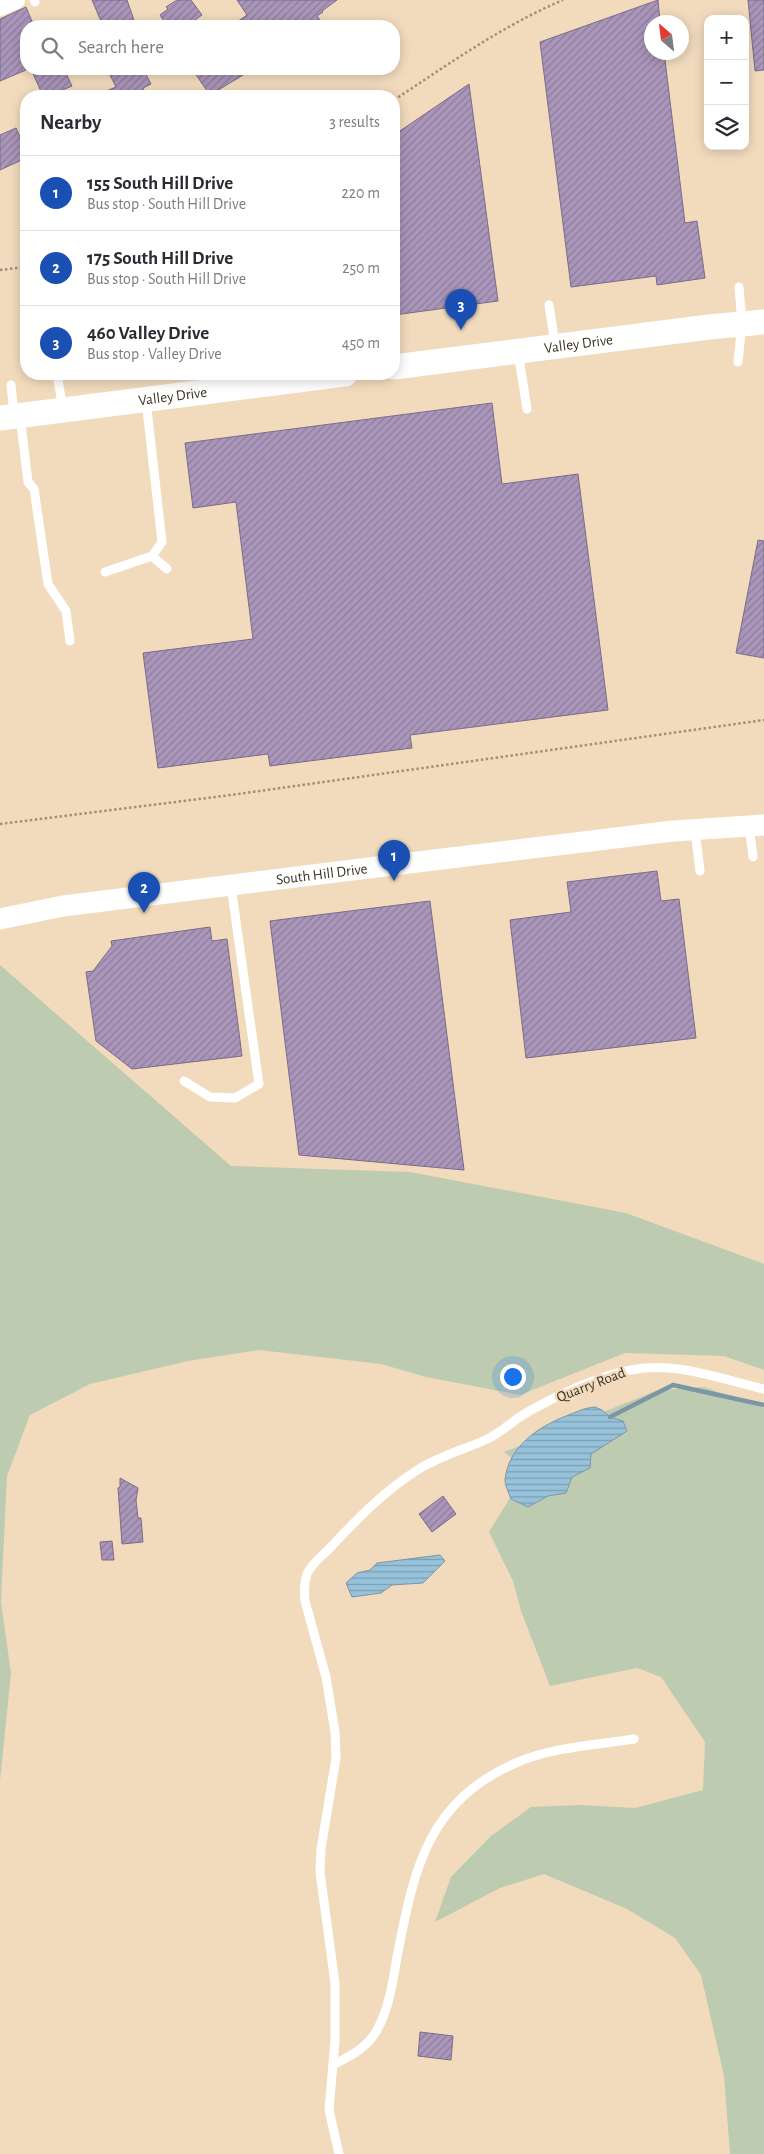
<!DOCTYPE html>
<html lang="en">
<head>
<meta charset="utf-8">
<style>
	body { margin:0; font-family:"Alegreya Sans",sans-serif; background:#f7f7f7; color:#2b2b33 }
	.controls { position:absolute; right:15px; top:15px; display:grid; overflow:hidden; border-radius:10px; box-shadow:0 2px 12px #0003 }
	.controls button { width:45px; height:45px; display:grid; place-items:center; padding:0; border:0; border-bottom:1px solid #e1e1e2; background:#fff; color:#2b2b33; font:25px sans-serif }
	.compass { position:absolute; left:644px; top:15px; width:45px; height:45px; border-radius:50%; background:#fff; box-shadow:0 2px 12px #0003; rotate:332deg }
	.you { position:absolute; left:512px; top:1376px; width:18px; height:18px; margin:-12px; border:4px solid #fff; border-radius:50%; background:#1a73e8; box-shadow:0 0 0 8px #1a73e833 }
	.badge { display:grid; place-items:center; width:32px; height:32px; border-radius:50%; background:#0f766e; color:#fff; font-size:16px; font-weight:700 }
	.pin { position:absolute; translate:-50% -41px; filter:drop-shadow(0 1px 2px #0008) }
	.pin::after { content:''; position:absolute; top:26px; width:18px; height:15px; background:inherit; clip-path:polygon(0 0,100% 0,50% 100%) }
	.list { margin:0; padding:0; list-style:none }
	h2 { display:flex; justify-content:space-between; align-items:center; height:65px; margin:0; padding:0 20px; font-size:21px }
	h2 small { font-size:16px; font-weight:400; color:#7c7c81 }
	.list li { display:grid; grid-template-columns:32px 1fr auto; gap:15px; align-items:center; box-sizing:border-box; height:75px; padding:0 20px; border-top:1px solid #e1e1e2 }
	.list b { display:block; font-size:19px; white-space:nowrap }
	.list p { margin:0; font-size:16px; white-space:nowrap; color:#7c7c81 }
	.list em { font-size:16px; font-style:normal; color:#7c7c81 }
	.icon { flex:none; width:28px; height:28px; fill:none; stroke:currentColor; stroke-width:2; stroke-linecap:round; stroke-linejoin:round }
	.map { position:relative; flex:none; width:764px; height:2154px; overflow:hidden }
	.search { position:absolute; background:#fff; box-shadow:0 2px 12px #0003; left:20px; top:20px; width:380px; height:55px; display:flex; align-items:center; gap:12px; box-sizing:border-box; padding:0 18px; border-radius:20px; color:#7c7c81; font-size:19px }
	.panel { position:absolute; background:#fff; box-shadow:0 2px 12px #0003; left:20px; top:90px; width:380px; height:290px; border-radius:20px }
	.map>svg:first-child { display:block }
	.green { fill:#bdcbb1 }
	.water { fill:url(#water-rules); stroke:#7b97a5 }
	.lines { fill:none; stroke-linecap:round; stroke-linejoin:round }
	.stream { stroke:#7b97a5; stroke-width:4.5 }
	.building { fill:url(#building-hatch); stroke:#7b6b87 }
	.path { stroke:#a08f7a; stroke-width:2.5; stroke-dasharray:2.5 2.5; stroke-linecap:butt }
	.service { stroke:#fff; stroke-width:9 }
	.minor { stroke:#fff; stroke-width:18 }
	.tertiary { stroke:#fff; stroke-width:21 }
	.secondary { stroke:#fff; stroke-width:25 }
	.labels { text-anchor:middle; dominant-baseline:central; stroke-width:5; stroke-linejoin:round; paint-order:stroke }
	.street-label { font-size:15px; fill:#3b3227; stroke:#f2dbbd }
</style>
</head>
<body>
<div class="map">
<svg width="764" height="2154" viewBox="0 0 764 2154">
	<defs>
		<pattern id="water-rules" width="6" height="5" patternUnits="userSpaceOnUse" patternTransform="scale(1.25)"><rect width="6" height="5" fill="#97c2db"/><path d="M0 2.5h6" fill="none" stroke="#7c9eb2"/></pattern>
		<pattern id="building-hatch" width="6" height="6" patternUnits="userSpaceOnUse" patternTransform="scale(1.25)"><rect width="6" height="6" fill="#ab96bb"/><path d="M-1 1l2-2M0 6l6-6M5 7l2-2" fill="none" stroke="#8c7b98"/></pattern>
	</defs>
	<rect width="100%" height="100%" fill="#f2dbbd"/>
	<path class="green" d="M0,965L231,1166L410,1172L626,1213L764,1264V1370L724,1356L625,1353L520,1395L426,1377L381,1364L259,1350L188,1361L90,1384L30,1415L7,1476L1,1602L11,1673L0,1781Z
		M704,1387L764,1408V2154H730L724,2076L701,1975L675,1938L627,1909L544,1874L500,1888L435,1922L451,1877L491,1836L531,1807L580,1805L635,1808L703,1790L705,1742L661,1677L637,1668L550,1686L521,1611L513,1581L489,1532L527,1470L504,1452L658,1390Z"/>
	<path class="water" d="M595,1407L602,1410L610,1417L623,1421L627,1431L591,1454L590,1468L572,1477L566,1493L548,1496L528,1507L511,1499C509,1493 505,1486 505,1480C508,1447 538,1427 566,1416C577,1412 583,1408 595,1407Z
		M440,1555L445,1561L423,1583L392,1585L381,1593L352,1597L346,1583L357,1573L370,1570L377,1563Z"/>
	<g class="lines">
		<path class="stream" d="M610,1417L673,1385L764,1405"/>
	</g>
	<path class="building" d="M92,0H127L136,26H103Z
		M177,0H191L202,15L192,22L195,26H167L160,15L168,9L166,7Z
		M237,0H337L322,11L323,12L317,16L320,20L311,26H231L247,15Z
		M658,0L660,22H652V52H664L685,223L697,221L705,278L657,285L656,276L571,287L540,42Z
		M748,0H764V70L755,71Z
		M26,7L34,26H26V70L0,81V19Z
		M31,69H64L72,86L49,96H43Z
		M107,69H143L151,84L143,88L147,96H94L116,87Z
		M192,69H253L210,95Z
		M469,84L498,301L394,315V135Z
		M16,128L26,150V158L0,170V135Z
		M492,403L502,484L578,474L608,710L410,735L412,748L270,766L268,754L158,768L143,653L253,639L236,502L193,508L185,443Z
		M758,540L764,541V658L736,653Z
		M657,871L661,901L679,899L696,1038L526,1058L510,920L571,912L567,882Z
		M430,901L464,1170L299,1155L270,921Z
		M210,927L212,941L227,939L242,1056L132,1069L96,1041L86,972L93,971L112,946L111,941Z
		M120,1478L138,1488L136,1500L138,1518H141L143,1542L122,1544L118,1488L120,1487Z
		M443,1496L456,1514L432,1532L419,1514Z
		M112,1541L114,1560H102L100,1542Z
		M420,2032L453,2036L451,2060L418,2056Z"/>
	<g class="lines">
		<path class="path" d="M394,100C449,64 502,26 563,0
			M0,270L26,267
			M0,824L231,795L764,720"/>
		<path class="service" d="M34,0L35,2
			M549,305L555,344
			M518,352L527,409
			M738,362L742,323L739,287
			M58,380L63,409
			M11,385L14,414
			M146,400L162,542L152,556L167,569
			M20,416L28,482L34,489L48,584L66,611L70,641
			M105,572L152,556
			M749,826L753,857
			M695,830L700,871
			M184,1081L210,1097L235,1098L259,1084L231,886
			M333,2065C350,2056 367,2048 377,2030C389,2009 393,1981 397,1957C414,1869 427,1801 518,1762C554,1747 596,1745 634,1739
			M339,2154L329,2110L335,2040V1983L320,1872L321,1849L336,1758L335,1732L326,1677L305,1601C304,1592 304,1583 307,1574C312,1563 321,1557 329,1549C357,1519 384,1491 419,1469C440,1456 463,1450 485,1440C500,1434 512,1421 526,1413C558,1395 594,1377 631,1370C677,1361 719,1379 764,1389"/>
		<path class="minor" d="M0,7L16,0"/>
		<path class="tertiary" id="s1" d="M0,919L63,906L393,865L673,831L764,825"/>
		<g class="secondary">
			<path id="s2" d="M394,367L709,327L764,322"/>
			<path id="s3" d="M0,418L345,374"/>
		</g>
	</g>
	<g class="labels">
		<g class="street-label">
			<text stroke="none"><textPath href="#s2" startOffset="186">Valley Drive</textPath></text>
			<text stroke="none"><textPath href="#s3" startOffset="174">Valley Drive</textPath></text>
			<text stroke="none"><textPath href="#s1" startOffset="325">South Hill Drive</textPath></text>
			<text transform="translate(591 1385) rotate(-21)">Quarry Road</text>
		</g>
	</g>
</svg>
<div class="controls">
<button>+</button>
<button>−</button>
<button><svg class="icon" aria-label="layers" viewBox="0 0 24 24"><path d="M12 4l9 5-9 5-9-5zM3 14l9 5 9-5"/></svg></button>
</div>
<svg class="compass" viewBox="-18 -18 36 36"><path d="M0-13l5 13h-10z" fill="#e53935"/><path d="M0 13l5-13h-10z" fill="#7c7c81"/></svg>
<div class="you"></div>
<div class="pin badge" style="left:394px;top:881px;background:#1a4fb4">1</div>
<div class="pin badge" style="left:144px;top:913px;background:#1a4fb4">2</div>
<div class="pin badge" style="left:461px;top:330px;background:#1a4fb4">3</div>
<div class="search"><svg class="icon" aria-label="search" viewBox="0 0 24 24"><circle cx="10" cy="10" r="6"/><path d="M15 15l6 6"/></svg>Search here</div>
<section class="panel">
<h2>Nearby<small>3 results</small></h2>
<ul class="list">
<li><span class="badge" style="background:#1a4fb4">1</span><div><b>155 South Hill Drive</b><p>Bus stop · South Hill Drive</p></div><em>220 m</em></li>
<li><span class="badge" style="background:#1a4fb4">2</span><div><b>175 South Hill Drive</b><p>Bus stop · South Hill Drive</p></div><em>250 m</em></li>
<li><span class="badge" style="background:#1a4fb4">3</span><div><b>460 Valley Drive</b><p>Bus stop · Valley Drive</p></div><em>450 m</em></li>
</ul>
</section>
</div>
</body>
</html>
